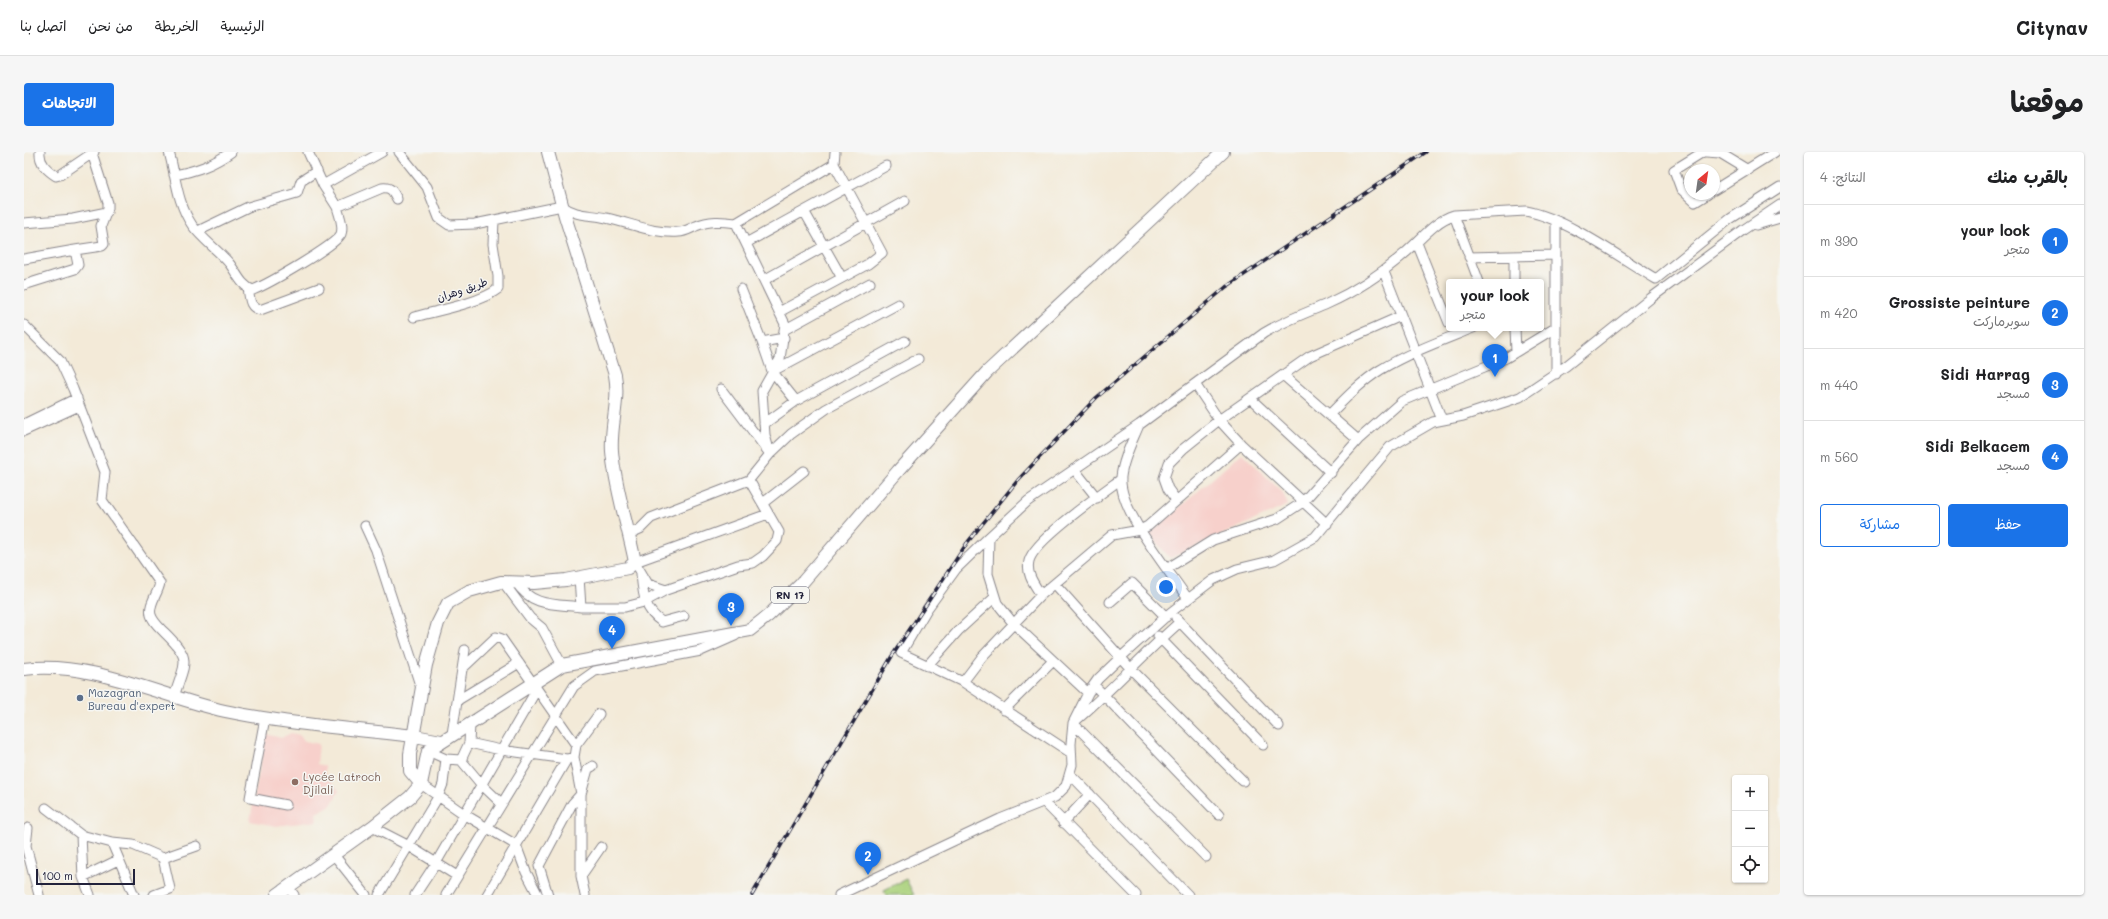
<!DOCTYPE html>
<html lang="ar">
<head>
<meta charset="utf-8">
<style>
	body { margin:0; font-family:Mali,"Playpen Sans Arabic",sans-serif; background:#f6f6f6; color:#202124; direction:rtl }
	.controls { position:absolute; right:12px; bottom:12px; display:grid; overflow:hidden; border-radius:4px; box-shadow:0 1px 3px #0004 }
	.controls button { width:36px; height:36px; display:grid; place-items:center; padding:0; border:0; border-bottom:1px solid #e0e0e0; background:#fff; color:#202124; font:20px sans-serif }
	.compass { position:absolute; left:1660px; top:12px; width:36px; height:36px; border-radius:50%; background:#fff; box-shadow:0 1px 3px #0004; rotate:29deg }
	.scale { position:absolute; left:12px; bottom:10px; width:99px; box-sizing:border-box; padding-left:4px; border:2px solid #22223b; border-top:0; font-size:11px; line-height:14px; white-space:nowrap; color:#22223b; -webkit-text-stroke:3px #f6f6f2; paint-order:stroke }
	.you { position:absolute; left:1142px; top:435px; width:14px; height:14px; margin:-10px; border:3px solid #fff; border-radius:50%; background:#1a73e8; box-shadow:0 0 0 6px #1a73e833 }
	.badge { display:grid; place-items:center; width:26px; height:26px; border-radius:50%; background:#1a73e8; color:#fff; font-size:13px; font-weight:700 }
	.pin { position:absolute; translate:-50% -33px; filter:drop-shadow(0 1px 2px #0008) }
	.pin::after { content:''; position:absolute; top:21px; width:14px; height:12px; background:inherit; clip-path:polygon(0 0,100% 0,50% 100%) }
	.popup { position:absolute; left:1422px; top:127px; width:98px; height:52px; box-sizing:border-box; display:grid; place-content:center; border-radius:4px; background:#fff; filter:drop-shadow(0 1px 3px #0005); font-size:13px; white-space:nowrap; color:#757577 }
	.popup b { font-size:15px; color:#202124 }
	.popup::after { content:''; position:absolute; left:50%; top:100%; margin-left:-8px; border:8px solid transparent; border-top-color:#fff }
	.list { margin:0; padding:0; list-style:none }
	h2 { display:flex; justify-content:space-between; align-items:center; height:52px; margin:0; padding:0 16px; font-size:17px }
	h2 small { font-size:13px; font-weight:400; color:#757577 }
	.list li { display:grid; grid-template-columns:26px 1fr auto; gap:12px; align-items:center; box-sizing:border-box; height:72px; padding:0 16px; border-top:1px solid #e0e0e0 }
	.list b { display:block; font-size:15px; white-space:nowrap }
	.list p { margin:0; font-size:13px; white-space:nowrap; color:#757577 }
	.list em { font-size:13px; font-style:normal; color:#757577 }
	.actions { display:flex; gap:8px; padding:12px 16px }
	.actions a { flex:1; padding:9px 0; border:1px solid #1a73e8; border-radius:4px; text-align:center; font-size:14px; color:#1a73e8 }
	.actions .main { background:#1a73e8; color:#fff }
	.icon { flex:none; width:22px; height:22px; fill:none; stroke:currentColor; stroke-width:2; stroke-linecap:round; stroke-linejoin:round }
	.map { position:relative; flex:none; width:1756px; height:743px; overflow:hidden; direction:ltr; border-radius:4px }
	header { display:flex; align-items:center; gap:24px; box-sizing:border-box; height:56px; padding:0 20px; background:#fff; border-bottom:1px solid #e0e0e0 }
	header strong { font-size:19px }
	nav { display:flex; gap:22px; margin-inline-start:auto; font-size:14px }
	.intro { display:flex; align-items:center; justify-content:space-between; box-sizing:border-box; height:96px; padding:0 24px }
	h1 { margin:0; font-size:28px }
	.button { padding:10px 18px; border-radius:4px; background:#1a73e8; color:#fff; font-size:14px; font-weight:700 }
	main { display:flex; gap:24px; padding:0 24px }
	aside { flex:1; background:#fff; border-radius:4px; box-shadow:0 1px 3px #0004 }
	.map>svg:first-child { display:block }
	.built { fill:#f7d0cb }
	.grass { fill:#aad17b; stroke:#667a5b }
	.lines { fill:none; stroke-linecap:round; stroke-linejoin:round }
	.minor-casing { stroke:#8a868a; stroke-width:11 }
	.major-casing { stroke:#8a868a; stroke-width:14 }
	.minor { stroke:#fff; stroke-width:9 }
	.major { stroke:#fff; stroke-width:12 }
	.rail-casing { stroke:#22223b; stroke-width:3.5 }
	.rail { stroke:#f6f6f2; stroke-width:2; stroke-dasharray:6; stroke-linecap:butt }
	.service-dot { fill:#5c6f8a; stroke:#f6f6f2; stroke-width:1.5 }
	.education-dot { fill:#8d6e63; stroke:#f6f6f2; stroke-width:1.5 }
	.labels { text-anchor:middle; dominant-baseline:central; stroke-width:3; stroke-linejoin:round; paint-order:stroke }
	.shield { fill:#f6f6f2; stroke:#626272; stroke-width:1 }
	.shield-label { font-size:10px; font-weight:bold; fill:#22223b }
	.street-label { font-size:11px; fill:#22223b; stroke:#f6f6f2 }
	.service-label { font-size:11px; fill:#4e5e75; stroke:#f6f6f2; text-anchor:start }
	.education-label { font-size:11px; fill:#785e54; stroke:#f6f6f2; text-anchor:start }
</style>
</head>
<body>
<header>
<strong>Citynav</strong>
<nav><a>الرئيسية</a><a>الخريطة</a><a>من نحن</a><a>اتصل بنا</a></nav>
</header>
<div class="intro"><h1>موقعنا</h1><a class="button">الاتجاهات</a></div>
<main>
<aside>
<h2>بالقرب منك<small>النتائج: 4</small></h2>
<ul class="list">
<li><span class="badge">1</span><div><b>your look</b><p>متجر</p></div><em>390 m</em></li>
<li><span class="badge">2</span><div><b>Grossiste peinture</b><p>سوبرماركت</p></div><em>420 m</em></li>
<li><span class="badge">3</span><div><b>Sidi Harrag</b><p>مسجد</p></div><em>440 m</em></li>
<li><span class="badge">4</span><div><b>Sidi Belkacem</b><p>مسجد</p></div><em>560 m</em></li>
</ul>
<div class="actions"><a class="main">حفظ</a><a>مشاركة</a></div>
</aside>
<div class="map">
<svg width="1756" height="743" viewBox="0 0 1756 743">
	<rect width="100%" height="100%" fill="#f6f6f2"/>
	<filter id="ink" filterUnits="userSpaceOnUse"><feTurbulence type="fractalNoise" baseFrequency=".025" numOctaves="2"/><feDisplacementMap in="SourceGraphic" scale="8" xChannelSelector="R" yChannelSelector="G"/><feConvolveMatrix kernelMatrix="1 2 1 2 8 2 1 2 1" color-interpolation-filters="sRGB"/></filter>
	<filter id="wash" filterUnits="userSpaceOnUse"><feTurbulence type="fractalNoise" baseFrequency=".012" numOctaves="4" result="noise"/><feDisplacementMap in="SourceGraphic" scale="16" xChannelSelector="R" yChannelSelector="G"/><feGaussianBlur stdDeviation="0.9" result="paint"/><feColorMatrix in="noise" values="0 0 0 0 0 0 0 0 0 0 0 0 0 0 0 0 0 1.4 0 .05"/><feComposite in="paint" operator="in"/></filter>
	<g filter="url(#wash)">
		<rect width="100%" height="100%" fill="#f3ead8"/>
		<path class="built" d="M1218,301L1259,341L1264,353L1146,406L1125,382Z
			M267,581L275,583L281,589L295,592L293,612L301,614V621L315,639L307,653L292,661L293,669L252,674L226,669L242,582L257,586Z"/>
		<path class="grass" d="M882,727L890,743H862L860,738Z"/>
	</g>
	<g filter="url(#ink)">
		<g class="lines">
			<g class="minor-casing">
				<path id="minor" d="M16,0C15,11 23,18 32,24L36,23L70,0
					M145,0C152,25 153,51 168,73C178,87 194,98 205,111C213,121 217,134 229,138C244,132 311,94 317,82C320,73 315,63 313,55L358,36C367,35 369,39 373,47
					M284,0L299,33L313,55
					M375,0L403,35L415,66L425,73L451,72L538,54C553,65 566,62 582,66C607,71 629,82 655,80C661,80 667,76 672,74C685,68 698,69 712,71
					M1679,0L1650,18L1657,37L1671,50L1684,42
					M1682,0L1696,1L1724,18
					M150,23C172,19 189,13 207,0
					M299,33L358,0
					M1690,38L1751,0
					M780,59L818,126
					M1430,63L1455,130
					M0,71L49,67L83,60
					M1732,73L1756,66
					M174,79L224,55L273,41L277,29L293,19
					M722,91L862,14
					M1393,91L1425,171
					M1445,105L1531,103
					M0,107L51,98
					M1360,120L1418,268
					M740,128L881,49
					M1490,130V104
					M0,133L51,117L54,113L51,98L78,94L80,92L77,74L84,56V51L68,1
					M224,136C226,147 225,155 236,158L295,136
					M717,137L738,190L748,219L772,249
					M755,160L844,112L858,101L810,12L811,0
					M390,165C412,159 456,151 474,137V124L469,92L470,68
					M0,173L36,209L49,237L81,320L78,348L136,431C134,442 124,452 127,463C129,470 135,475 140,480C169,508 161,509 150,545
					M1491,176L1492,200
					M760,178L846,131
					M738,190L760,186
					M749,219L874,152
					M1532,222V70
					M1259,223L1334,288
					M1171,232L1195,268L1217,292L1303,372
					M697,237L746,302L741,283L738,239L756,207L761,172L712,71L810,12
					M1227,247L1307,321
					M1305,263C1321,247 1337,230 1356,218C1386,200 1417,189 1449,176
					M0,272L53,246
					M740,272L772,249L881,189
					M1115,273C1108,290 1099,307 1097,325C1094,358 1145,418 1164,447
					M0,279L55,254
					M1050,317L1073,346
					M1152,348L1144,337L1140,326L1145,311L1159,297L1195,268L1286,204L1377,164
					M739,351L780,319
					M341,374L352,398L397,536
					M605,382L616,377L627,366L725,328L746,302L767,282L802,257L894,207
					M965,385L932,417L903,457L877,501L939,530L1047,601
					M1144,416L1189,388L1253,367L1279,350L1334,288L1378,249L1482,206L1531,176
					M617,422C619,442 620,458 638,470L660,464
					M555,425L557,455H601L620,450L642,438L714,413L729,411L739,404L753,389L755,380L725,328
					M479,430L506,466L518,476L538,513
					M492,430C507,455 532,452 557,455
					M1031,432L1107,517L1219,629
					M642,438L624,432L611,410L744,362
					M1017,443C1010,432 1002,422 1005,409C1010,388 1078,341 1097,327
					M1086,450L1108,431L1142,465
					M1152,466L1255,574
					M1156,470C1119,502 1087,539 1049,571L1182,705
					M1134,484L1239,593
					M903,514L934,479L971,445
					M439,516L472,485L478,487L552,593
					M939,530L958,505L1017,443L1088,383L1116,378L1124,374L1217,292
					M1070,533L1195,663
					M1064,541L989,471L973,451L964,422L965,385L1004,349L1115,273L1240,181C1260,169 1282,161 1303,152C1332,139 1357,122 1380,102C1396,89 1410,69 1430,63L1502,59C1544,67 1595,105 1632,127L1706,67L1756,35
					M434,548L495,511
					M980,558L1029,509
					M241,566L226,646L262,653
					M428,582L441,498
					M445,591L477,598L543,607
					M404,599L422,607L437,608L445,591L446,573
					M550,605L557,642V724
					M437,608L457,632L477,651
					M1046,622L1164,743
					M397,632L440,662L492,693L502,720L514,743
					M1020,650L1112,743
					M22,656L57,683L88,691L110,743
					M1039,671L1066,642
					M348,675L385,694L433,724
					M57,683L59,725
					M88,691L109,693L139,706L146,737L130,743
					M0,693L2,694L15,743
					M2,694L4,676
					M310,703L342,743
					M139,706L173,694
					M264,735L270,743
					M66,743L59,725L94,708
					M355,743L414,645L419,632L422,607
					M391,743L412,711L513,537
					M422,743L550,534L571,519L677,499L711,484
					M463,743L543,607L550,605L552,593L575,562
					M524,743L515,714L548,652L557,642L564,617L569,614
					M561,743L557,724L577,695
					M815,743L976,667L1031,645L1042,634L1048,613L1047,592L1049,571L1064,541L1074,527L1097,505L1147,460L1189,428L1213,417L1250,408L1291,385L1366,295L1409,270L1439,264L1496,245L1542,214L1627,146L1719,78L1756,53"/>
			</g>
			<g class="major-casing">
				<path id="major" d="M0,517C70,509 134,544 201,559C263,572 328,577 391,584L417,589
					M397,632L386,619V602L402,513L414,471L424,451L445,439L477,430L510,431L542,428L604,416L611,410C604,374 591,336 588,299C586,273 596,249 591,223L541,64L524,0
					M253,743L348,675L386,645L397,632L404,599L538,513L726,478L745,463L777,432L874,319L963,220L1199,0"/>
			</g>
			<use href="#minor" class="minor"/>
			<use href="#major" class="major"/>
			<g class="rail-casing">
				<path id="rail" d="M728,743L868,504L943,391L994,328L1072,246L1202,135L1402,0"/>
			</g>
			<use href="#rail" class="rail"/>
		</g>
	</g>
	<circle class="service-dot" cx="56" cy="546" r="4"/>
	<circle class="education-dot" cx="271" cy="630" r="4"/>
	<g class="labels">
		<rect class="shield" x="747" y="435" width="38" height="16" rx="3"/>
		<g class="shield-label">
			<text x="766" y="443">RN 17</text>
		</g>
		<g class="street-label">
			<text transform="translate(438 137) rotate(-19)">طريق وهران</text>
		</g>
		<g class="service-label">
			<text x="64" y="540">Mazagran<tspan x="64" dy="13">Bureau d'expert</tspan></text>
		</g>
		<g class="education-label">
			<text x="279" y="624">Lycée Latroch<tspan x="279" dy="13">Djilali</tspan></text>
		</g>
	</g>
</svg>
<div class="controls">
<button>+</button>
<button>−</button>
<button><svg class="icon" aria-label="locate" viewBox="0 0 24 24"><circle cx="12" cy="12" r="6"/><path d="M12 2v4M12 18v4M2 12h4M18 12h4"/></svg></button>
</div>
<svg class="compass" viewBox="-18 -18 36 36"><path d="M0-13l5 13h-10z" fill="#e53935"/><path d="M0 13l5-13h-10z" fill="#757577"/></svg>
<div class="scale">100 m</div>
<div class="you"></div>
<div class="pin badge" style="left:1471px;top:225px">1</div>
<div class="popup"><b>your look</b>متجر</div>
<div class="pin badge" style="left:844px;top:723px">2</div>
<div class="pin badge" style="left:707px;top:474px">3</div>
<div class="pin badge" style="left:588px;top:497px">4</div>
</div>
</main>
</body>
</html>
